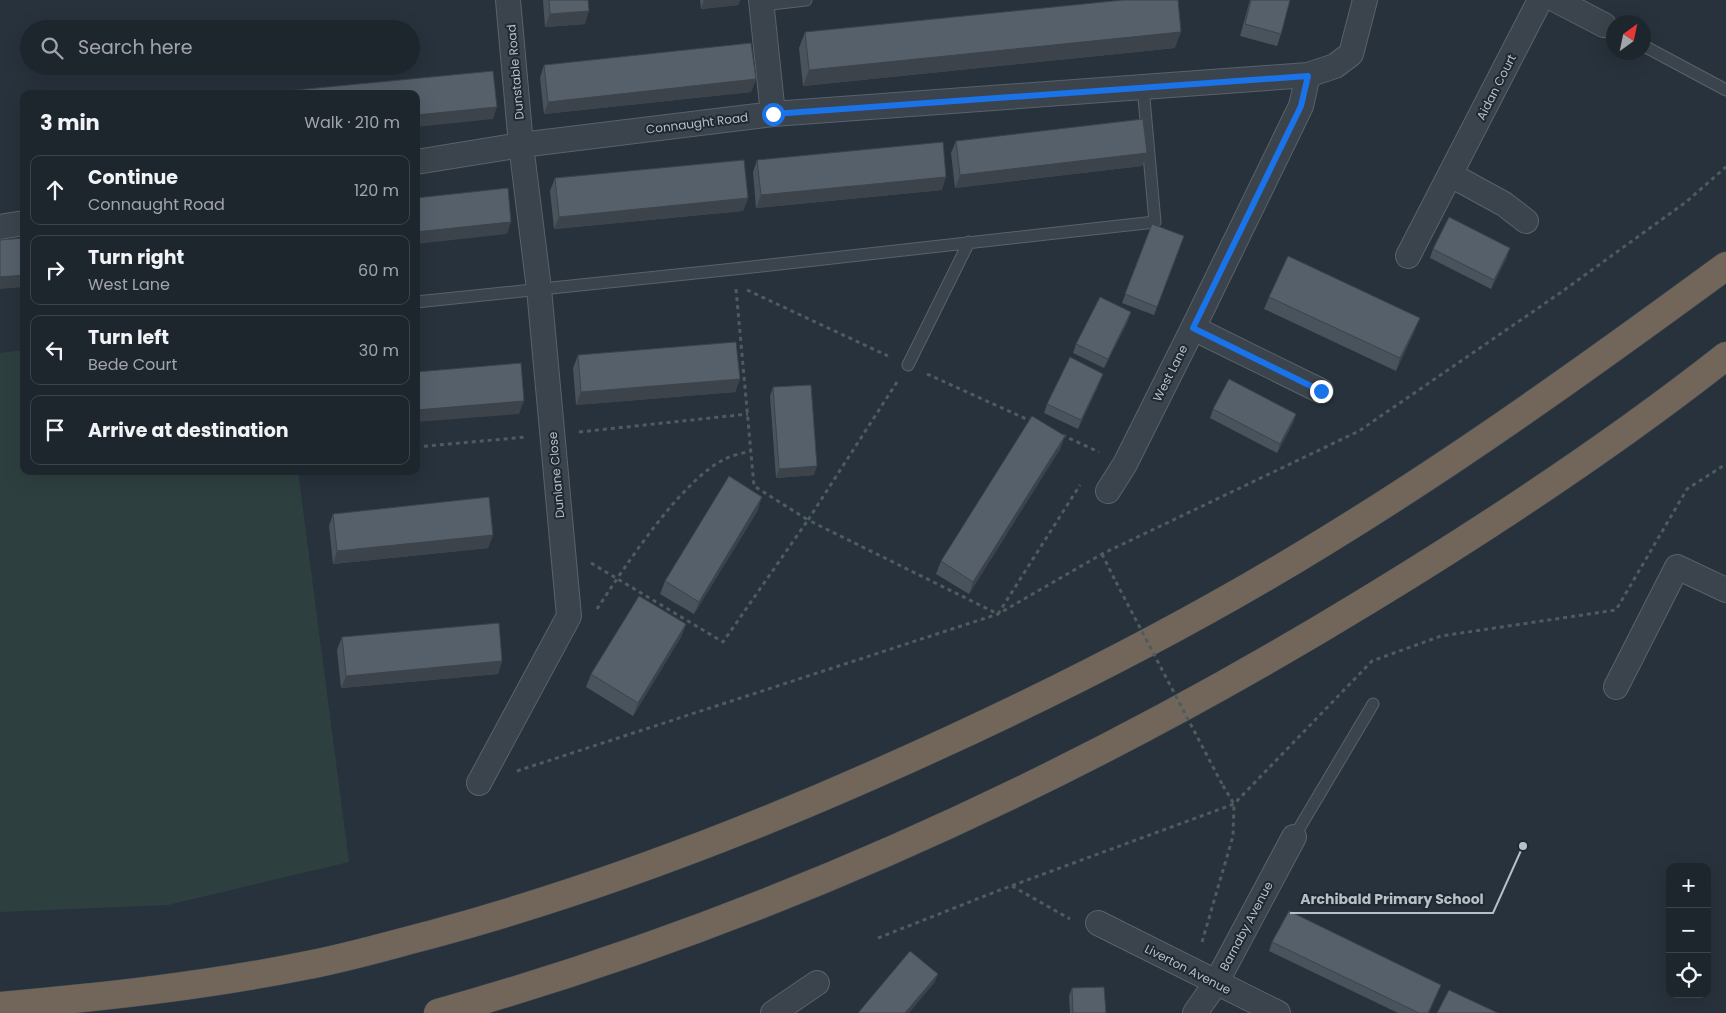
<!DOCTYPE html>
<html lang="en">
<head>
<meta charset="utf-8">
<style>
	body { margin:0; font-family:Poppins,sans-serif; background:#262e35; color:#f1f3f6 }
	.controls { position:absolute; right:15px; bottom:15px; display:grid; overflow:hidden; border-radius:10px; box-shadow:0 5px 20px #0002 }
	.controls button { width:45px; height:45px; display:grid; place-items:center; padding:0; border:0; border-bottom:1px solid #3c4349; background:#1e262d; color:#f1f3f6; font:25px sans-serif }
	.compass { position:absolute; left:1606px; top:15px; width:45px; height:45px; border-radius:50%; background:#1e262d; box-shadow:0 5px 20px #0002; rotate:33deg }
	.stop { position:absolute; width:15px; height:15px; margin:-11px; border:4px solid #1a73e8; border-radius:50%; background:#fff }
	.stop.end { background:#1a73e8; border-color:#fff; box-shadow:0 1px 5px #0008 }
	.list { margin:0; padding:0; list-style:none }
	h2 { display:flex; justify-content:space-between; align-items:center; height:65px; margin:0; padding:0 20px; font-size:21px }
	h2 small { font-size:16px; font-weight:400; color:#a1a5aa }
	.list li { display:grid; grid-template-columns:32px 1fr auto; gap:15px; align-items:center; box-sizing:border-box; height:70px; margin:0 10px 10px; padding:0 10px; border:1px solid #3c4349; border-radius:10px }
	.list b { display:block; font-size:19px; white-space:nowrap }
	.list p { margin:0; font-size:16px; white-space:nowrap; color:#a1a5aa }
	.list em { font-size:16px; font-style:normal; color:#a1a5aa }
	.icon { flex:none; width:28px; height:28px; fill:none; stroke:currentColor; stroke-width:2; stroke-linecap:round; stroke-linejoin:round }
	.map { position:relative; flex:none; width:1726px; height:1013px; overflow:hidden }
	.search { position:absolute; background:#1e262d; box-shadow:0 5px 20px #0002; left:20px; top:20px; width:400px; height:55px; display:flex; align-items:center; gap:12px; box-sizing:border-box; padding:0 18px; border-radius:28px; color:#a1a5aa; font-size:19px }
	.panel { position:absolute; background:#1e262d; box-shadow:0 5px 20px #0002; left:20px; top:90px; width:400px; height:385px; border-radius:10px }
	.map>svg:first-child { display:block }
	.green { fill:#2d403f }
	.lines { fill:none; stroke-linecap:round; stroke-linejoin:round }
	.lane-casing { stroke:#59626a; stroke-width:13 }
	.street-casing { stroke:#59626a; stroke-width:26 }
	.highway-casing { stroke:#464f57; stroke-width:29 }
	.path { stroke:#4c5d5e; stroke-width:3; stroke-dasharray:4 4; stroke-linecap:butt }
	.lane { stroke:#3b444c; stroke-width:11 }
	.street { stroke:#3b444c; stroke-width:24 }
	.highway { stroke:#716659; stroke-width:28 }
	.path-bridge { stroke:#4c5d5e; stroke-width:3; stroke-dasharray:4 4; stroke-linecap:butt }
	.wall { fill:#49535c }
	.shaded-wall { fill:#3c434b }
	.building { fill:#55606b; stroke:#3c434b }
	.route { stroke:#1a73e8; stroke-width:6 }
	.labels { text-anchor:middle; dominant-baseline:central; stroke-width:4; stroke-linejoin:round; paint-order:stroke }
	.street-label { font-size:12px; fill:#b7bfc7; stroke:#202932 }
	.leader { fill:none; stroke:#b7bfc7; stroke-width:2 }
	.callout-dot { fill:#b7bfc7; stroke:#202932; stroke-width:2 }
	.callout-label { font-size:14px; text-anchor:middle; font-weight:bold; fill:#b7bfc7; stroke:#202932; stroke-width:4; stroke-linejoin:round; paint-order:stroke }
</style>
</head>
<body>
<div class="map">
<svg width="1726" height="1013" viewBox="0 0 1726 1013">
	<rect width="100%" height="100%" fill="#28323c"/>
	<path class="green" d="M24,350V471H298L349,862L168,905L0,912V353Z"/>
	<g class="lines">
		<g class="lane-casing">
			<path id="lane" d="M762,5L806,0
				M1644,46L1726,90
				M416,302L734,269L1155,222L1143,87
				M908,365L969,242
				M1294,837L1373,704"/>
		</g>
		<g class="street-casing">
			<path id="street" d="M761,0L773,114
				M1556,0L1604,25
				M416,162L521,145L773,114L1308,75
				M1451,175L1504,204L1526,221
				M0,227L24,223
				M1408,256L1540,0
				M1193,328L1321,391
				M1108,491L1125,464L1193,328L1301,106L1308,75L1335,66L1351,54L1365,0
				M1616,687L1677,567L1726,590
				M479,783L569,616L539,289L521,145L508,0
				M1098,923L1278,1013
				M773,1013L817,983
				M1195,1013L1216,983L1294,837"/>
		</g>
		<g class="highway-casing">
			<path id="highway" d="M0,1006C101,997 204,986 303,966C347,958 390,945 433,934C588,892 736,836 882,771C1033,704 1183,629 1324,542C1463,457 1595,362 1726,266
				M438,1013C767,921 1079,777 1370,599C1493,524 1613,445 1726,356"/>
		</g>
		<path class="path" d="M747,290L888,356
			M927,374L1033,422
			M897,382L808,520L998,614L1080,485
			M579,432L748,414
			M1062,435L1099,452
			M416,447L526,437
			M1102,554L1116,582
			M591,563L723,642L808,520L754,486L736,289
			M597,609C624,568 681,480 725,459C733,455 743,453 751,451
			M517,771L998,614L1102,554L1359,431L1560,293L1686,202L1726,167
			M1012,886L1070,919
			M878,938L1000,890L1234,804L1372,661L1441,636L1616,610L1687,489L1726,464
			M1202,942L1233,836L1234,804L1222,784"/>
		<use href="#lane" class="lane"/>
		<use href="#street" class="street"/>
		<use href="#highway" class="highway"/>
		<path class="path-bridge" d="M1116,582L1222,784"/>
	</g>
	<path class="wall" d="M543,0H588L585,24L545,27Z
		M700,0H740L738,5L701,9Z
		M1250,0H1290L1281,34L1277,46L1240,36Z
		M805,32L1175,48L803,86L799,48Z
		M544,65L756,79L751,92L544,114L540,78Z
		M956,141L1147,153L1142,166L955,188L951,153Z
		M757,160L942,190L756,208L753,172Z
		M555,178L748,198L743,211L554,229L550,191Z
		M1152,224L1184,236L1154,315L1122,303Z
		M1433,249L1507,257L1491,289L1430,258Z
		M1269,297L1415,330L1396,371L1264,309Z
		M1128,321L1104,368L1073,353L1076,344Z
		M578,355L740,379L735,392L576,405L573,368Z
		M1100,382L1078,429L1044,413L1047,404Z
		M773,387L814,475L776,478L770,396Z
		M1213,409L1296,414L1293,423L1277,453L1210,418Z
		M1065,436L1060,449L969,594L936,574L941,561Z
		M758,510L694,614L660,594L665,581Z
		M333,514L493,535L488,548L333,564L329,526Z
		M686,624L681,637L633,716L586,687L591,674Z
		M342,637L502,661L498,674L341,688L337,650Z
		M1272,942L1441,985L1429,1013H1398L1269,951Z
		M1072,988L1106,1013H1070L1069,996Z"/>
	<path class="shaded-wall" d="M704,0H740L738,5L701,9Z
		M589,11L585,24L545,27L550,14Z
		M1181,32L1175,48L803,86L809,70Z
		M756,79L751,92L544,114L548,102Z
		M497,107L493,119L416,127V115Z
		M1147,153L1142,166L955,188L960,175Z
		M946,177L942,190L756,208L761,195Z
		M748,198L743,211L554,229L559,217Z
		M511,222L507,234L416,244V232Z
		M1510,248L1507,257L1491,289L1494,280Z
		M24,275V287L0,289V277Z
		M1131,312L1128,321L1104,368L1108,359Z
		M1420,318L1415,330L1396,371L1400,358Z
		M1103,374L1100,382L1078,429L1081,420Z
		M740,379L735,392L576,405L581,392Z
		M524,401L519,414L416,422V410Z
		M1296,414L1293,423L1277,453L1280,444Z
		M1065,436L1060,449L969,594L973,582Z
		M817,466L814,475L776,478L779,469Z
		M762,497L758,510L694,614L699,602Z
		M493,535L488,548L333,564L337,551Z
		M686,624L681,637L633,716L638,703Z
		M502,661L498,674L341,688L346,676Z
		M938,974L935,982L909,1013H905Z
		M1441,985L1429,1013H1428Z"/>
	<path class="building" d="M549,0H588L589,11L550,14Z
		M1123,0H1178L1181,32L809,70L805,32Z
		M1251,0H1290L1281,34L1245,24Z
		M751,43L756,79L548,102L544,65Z
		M493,71L497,107L416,115V94H286V91Z
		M1143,119L1147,153L960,175L956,141Z
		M943,142L946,177L761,195L757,160Z
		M744,160L748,198L559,217L555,178Z
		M508,188L511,222L416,232V198Z
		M1449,217L1510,248L1494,280L1433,249Z
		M1152,224L1184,236L1157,307L1125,294Z
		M24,238V275L0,277V240Z
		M1288,256L1420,318L1400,358L1269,297Z
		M1100,297L1131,312L1108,359L1076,344Z
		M736,342L740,379L581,392L578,355Z
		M1070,357L1103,374L1081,420L1047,404Z
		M521,363L524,401L416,410V372Z
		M1229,379L1296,414L1280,444L1213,409Z
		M811,385L817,466L779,469L773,387Z
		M1032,416L1065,436L973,582L941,561Z
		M729,476L762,497L699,602L665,581Z
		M489,497L493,535L337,551L333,514Z
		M639,596L686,624L638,703L591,674Z
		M499,623L502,661L346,676L342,637Z
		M1289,911L1441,985L1428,1013H1419L1272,942Z
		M910,951L938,974L905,1013H858Z
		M1104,987L1106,1013H1073L1072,988Z
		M1449,990L1498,1013H1437Z"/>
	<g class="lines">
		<path class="route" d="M773,114L1308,76L1301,106L1193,328L1321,391"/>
	</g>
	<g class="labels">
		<g class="street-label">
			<text transform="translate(515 72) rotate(-95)">Dunstable Road</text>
			<text transform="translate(1496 87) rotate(-63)">Aidan Court</text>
			<text transform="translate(697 123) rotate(-7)">Connaught Road</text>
			<text transform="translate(1170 373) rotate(-63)">West Lane</text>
			<text transform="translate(556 475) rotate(-95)">Dunlane Close</text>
			<text transform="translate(1246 926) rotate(-62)">Barnaby Avenue</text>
			<text transform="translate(1188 969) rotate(27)">Liverton Avenue</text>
		</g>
	</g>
	<path class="leader" d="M1523 846L1493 913H1290"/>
	<circle class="callout-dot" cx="1523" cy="846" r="5"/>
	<g class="callout-label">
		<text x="1392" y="904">Archibald Primary School</text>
	</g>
</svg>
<div class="controls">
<button>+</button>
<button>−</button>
<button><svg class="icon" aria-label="locate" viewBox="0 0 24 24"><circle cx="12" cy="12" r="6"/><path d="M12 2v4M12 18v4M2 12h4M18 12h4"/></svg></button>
</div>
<svg class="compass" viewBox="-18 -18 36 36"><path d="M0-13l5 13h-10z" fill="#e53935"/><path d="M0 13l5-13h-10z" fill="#a1a5aa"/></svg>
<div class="stop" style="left:773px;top:114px"></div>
<div class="stop end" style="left:1321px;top:391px"></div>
<div class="search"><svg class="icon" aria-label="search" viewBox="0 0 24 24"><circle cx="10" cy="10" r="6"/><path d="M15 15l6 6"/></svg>Search here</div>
<section class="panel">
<h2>3 min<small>Walk · 210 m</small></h2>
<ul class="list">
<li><svg class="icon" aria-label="ahead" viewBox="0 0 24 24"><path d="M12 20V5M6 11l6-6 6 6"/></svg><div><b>Continue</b><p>Connaught Road</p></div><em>120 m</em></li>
<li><svg class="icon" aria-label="right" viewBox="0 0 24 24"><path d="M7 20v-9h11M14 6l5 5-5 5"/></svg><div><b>Turn right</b><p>West Lane</p></div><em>60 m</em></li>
<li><svg class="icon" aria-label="left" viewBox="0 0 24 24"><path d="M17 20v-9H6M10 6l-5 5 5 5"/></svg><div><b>Turn left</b><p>Bede Court</p></div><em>30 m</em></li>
<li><svg class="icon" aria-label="arrive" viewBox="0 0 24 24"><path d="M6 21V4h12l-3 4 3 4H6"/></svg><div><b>Arrive at destination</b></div></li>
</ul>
</section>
</div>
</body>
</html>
